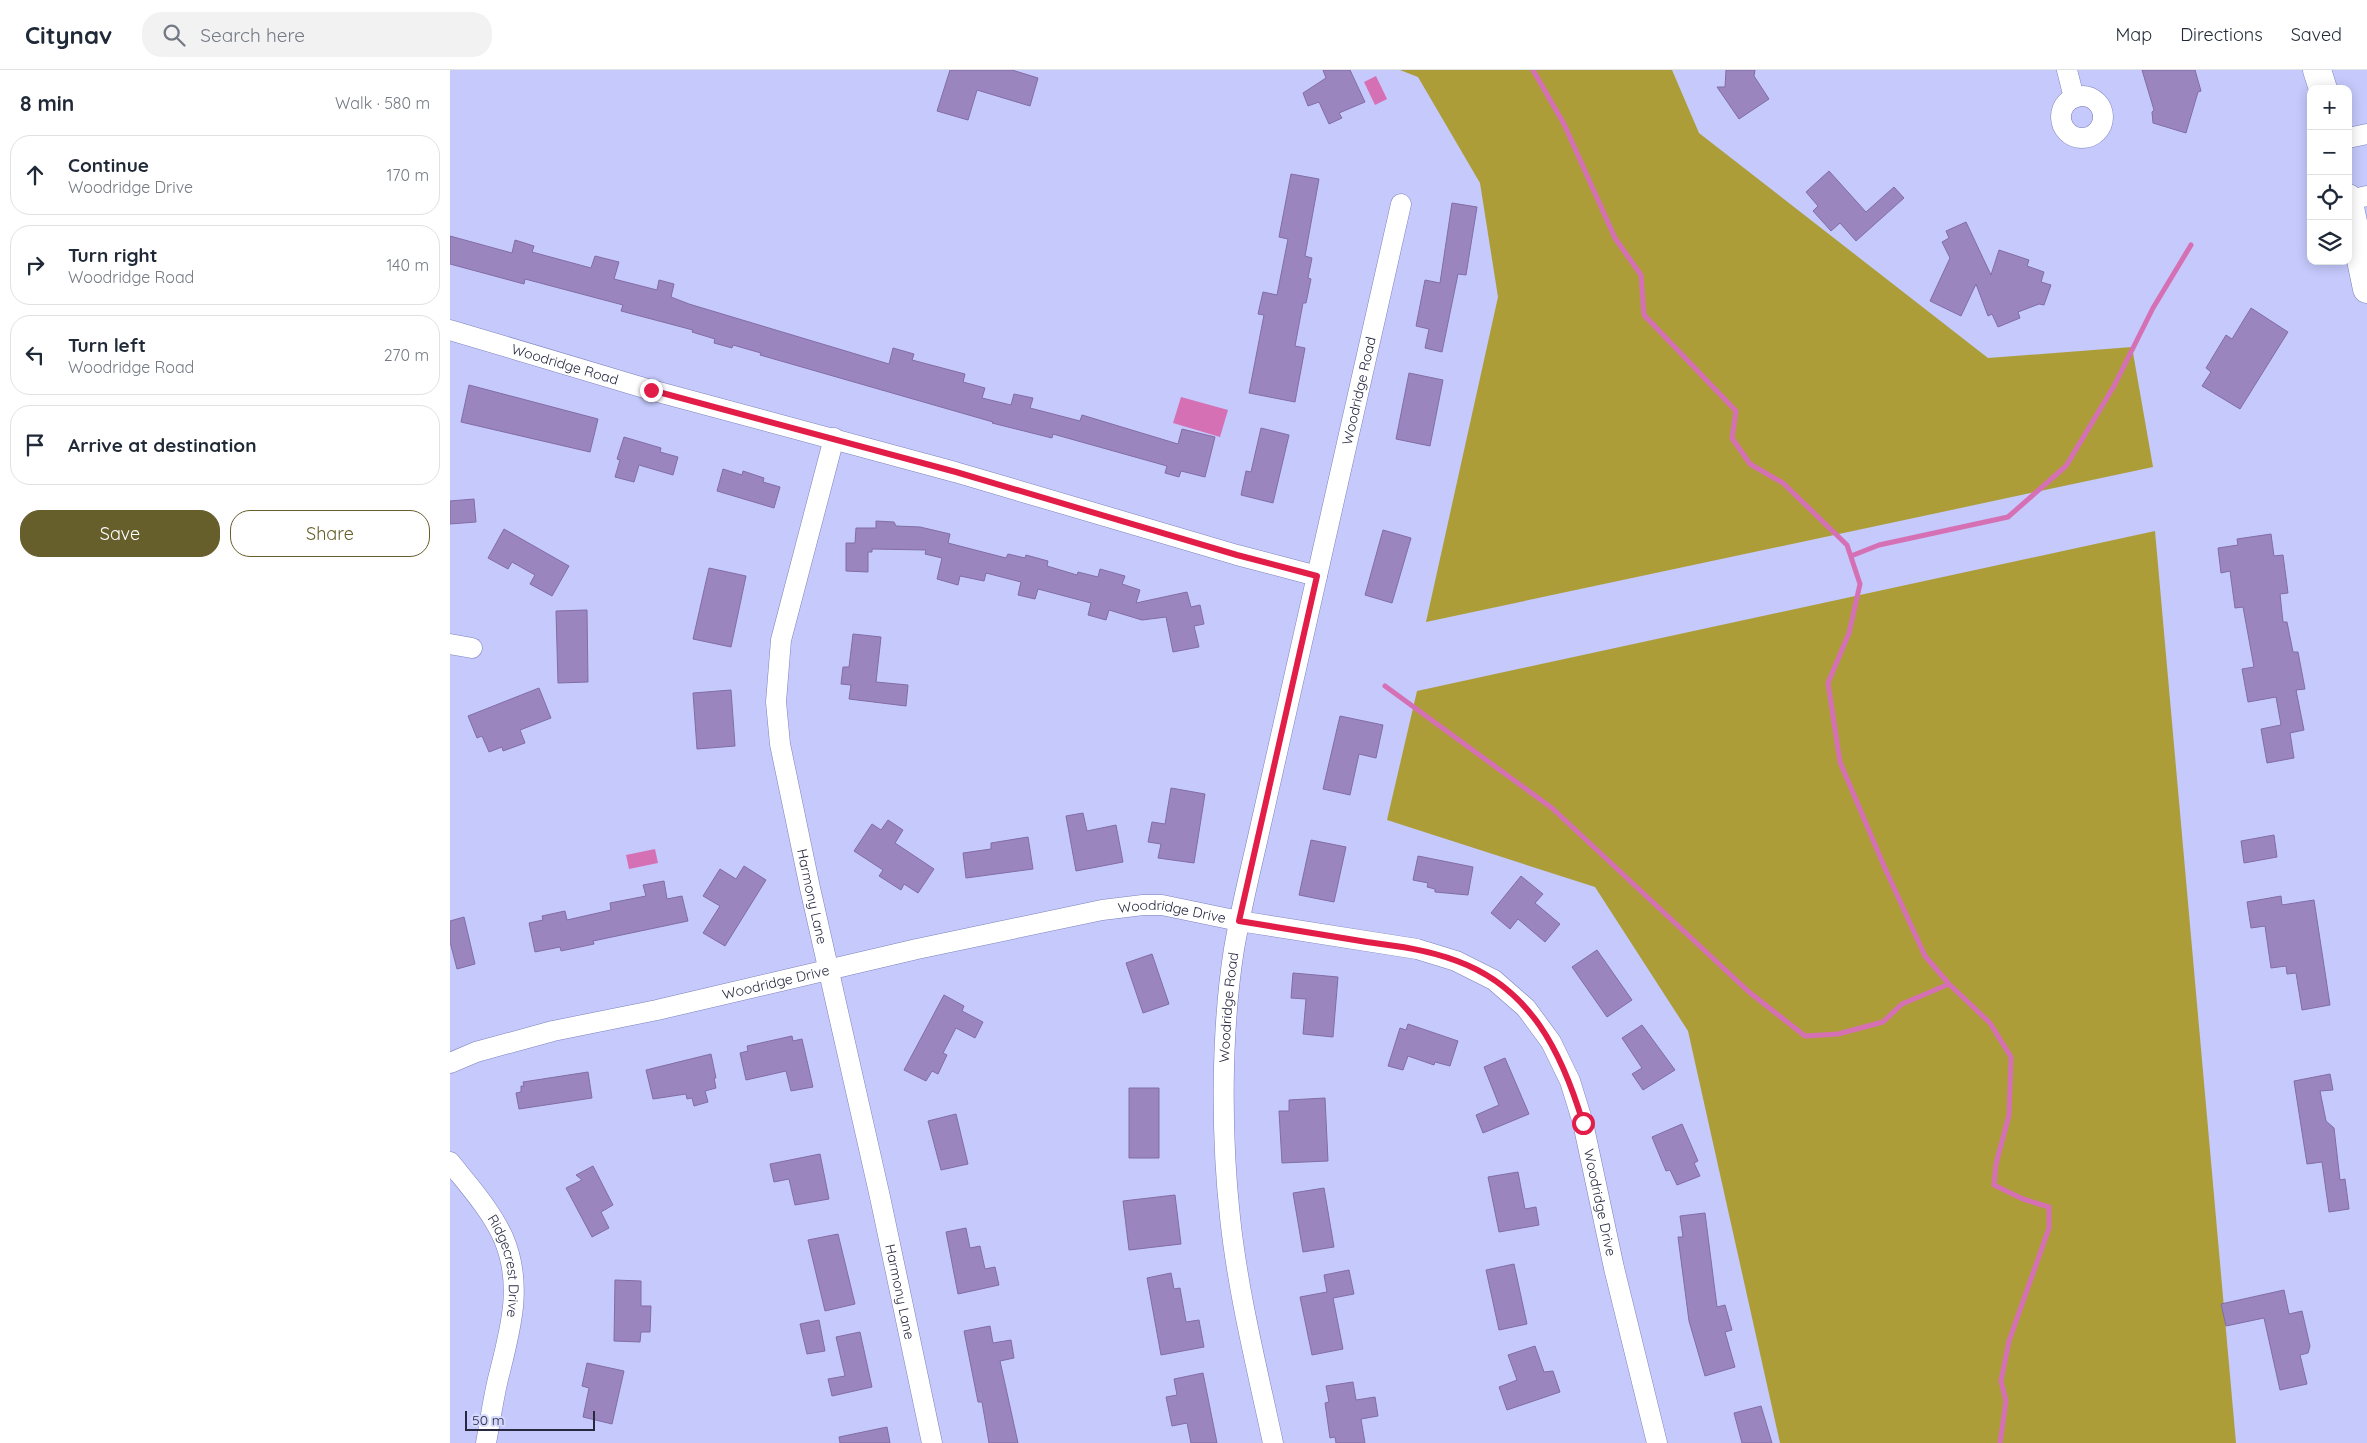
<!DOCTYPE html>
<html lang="en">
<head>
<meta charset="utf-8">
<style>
	body { margin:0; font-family:Quicksand,sans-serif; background:#f2f2f3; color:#1f2937 }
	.controls { position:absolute; right:15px; top:15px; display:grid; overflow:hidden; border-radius:10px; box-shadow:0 2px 12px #0003 }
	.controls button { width:45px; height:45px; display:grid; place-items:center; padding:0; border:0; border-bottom:1px solid #e0e1e3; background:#fff; color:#1f2937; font:25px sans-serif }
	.scale { position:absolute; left:15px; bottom:12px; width:130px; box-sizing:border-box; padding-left:5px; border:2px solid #282941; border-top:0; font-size:14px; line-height:18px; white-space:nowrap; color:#282941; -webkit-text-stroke:4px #d4d8fd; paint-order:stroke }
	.stop { position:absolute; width:15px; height:15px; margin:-11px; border:4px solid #e11d48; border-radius:50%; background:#fff }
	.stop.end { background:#e11d48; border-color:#fff; box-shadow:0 1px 5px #0008 }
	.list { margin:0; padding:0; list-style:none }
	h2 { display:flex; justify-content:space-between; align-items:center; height:65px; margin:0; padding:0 20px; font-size:21px }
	h2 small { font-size:16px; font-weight:400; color:#747a83 }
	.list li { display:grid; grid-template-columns:32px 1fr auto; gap:15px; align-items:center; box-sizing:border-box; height:80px; margin:0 10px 10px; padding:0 10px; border:1px solid #e0e1e3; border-radius:20px }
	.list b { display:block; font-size:19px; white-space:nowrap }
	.list p { margin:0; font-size:16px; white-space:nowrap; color:#747a83 }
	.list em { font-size:16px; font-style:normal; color:#747a83 }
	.actions { display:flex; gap:10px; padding:15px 20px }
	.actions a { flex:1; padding:11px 0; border:1px solid #665e2b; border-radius:20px; text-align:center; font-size:18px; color:#665e2b }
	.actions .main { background:#665e2b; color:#fff }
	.icon { flex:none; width:28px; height:28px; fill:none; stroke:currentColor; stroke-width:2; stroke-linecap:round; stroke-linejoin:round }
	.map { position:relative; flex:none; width:1917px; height:1373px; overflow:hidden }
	header { display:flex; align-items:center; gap:30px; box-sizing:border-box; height:70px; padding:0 25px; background:#fff; border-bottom:1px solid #e0e1e3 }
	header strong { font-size:24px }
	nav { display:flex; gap:28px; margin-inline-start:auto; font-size:18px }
	.search { width:350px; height:45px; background:#f2f2f3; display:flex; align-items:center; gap:12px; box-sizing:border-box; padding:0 18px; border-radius:20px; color:#747a83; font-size:19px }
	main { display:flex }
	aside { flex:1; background:#fff }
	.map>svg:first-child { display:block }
	.forest { fill:#ac9d39 }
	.water { fill:#d570b5 }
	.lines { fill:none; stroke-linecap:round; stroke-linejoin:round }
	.stream { stroke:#d570b5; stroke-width:5 }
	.building { fill:#9a85bf; stroke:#826da5 }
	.minor-casing { stroke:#7e82bc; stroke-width:21 }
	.secondary-casing { stroke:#7e82bc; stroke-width:29 }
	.minor { stroke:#fff; stroke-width:20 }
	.secondary { stroke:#fff; stroke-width:28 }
	.route { stroke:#e11d48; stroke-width:6 }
	.labels { text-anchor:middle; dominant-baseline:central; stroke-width:4; stroke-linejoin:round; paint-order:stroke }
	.street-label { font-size:14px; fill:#282941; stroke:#d4d8fd }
</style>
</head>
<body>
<header>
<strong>Citynav</strong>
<div class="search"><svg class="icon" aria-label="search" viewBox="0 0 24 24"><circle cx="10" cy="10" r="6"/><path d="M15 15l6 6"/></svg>Search here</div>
<nav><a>Map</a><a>Directions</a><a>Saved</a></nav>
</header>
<main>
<aside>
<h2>8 min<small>Walk · 580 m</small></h2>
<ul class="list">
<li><svg class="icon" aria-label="ahead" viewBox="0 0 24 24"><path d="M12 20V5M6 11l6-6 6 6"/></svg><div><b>Continue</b><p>Woodridge Drive</p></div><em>170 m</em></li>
<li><svg class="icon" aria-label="right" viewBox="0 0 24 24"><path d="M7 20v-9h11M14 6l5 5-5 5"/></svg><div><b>Turn right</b><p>Woodridge Road</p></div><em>140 m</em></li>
<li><svg class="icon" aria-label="left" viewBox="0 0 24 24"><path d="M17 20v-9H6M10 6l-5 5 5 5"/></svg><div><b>Turn left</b><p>Woodridge Road</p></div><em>270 m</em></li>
<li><svg class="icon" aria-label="arrive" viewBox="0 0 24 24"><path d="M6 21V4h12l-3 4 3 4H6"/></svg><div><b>Arrive at destination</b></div></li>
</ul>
<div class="actions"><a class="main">Save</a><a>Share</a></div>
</aside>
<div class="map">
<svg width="1917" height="1373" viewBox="0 0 1917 1373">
	<rect width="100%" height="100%" fill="#c5c9fb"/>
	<path class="forest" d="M950,0H1222L1249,63L1538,288L1682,277L1703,397L976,552L1048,227L1030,113L968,7Z
		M1705,461L1786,1373H1330L1238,961L1145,817L937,750L967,621Z"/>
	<path class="water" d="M926,6L937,29L925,35L914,12Z
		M731,327L778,340L770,367L723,353Z
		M205,779L208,793L179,799L176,785Z"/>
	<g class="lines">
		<path class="stream" d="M1083,0L1114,54L1165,168L1191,205L1194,245L1286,341L1282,368L1300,394L1333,413L1397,475L1410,514L1399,563L1378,613L1390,692L1434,796L1475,886L1499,914L1540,953L1561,987L1559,1045L1546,1094L1544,1115L1573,1129L1599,1137V1158L1559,1271L1551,1311L1556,1331L1550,1373
			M1401,486L1429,475L1558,447L1616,396L1664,316L1703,238L1741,175
			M935,616L1102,738L1299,922L1355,966L1388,964L1433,952L1452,934L1499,914"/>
	</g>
	<path class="building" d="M500,0H562L588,8L580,36L527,20L518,50L487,41Z
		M873,0H900L915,32L889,43L892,48L879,54L869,32L858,36L853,23L876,8Z
		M1276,0H1305L1304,6L1319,29L1289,49L1267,17H1275Z
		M1692,0H1745L1751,21L1748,22L1736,63L1703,53L1702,42L1704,40Z
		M1379,101L1416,142L1444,117L1454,128L1406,171L1390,153L1381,161L1363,141L1368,136L1356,122Z
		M841,104L869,109L855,186L862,188L858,208L861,209L856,233H853L845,276L855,278L845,332L799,323L814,245L808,244L813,222L827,225L838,169L829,167Z
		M1002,133L1027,137L1016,205L1008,204L992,282L975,278L979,259L966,256L975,210L990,213Z
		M1516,152L1541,205L1549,180L1579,190L1577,196L1594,202L1591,212L1601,215L1594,235L1589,234L1568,242L1570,248L1548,257L1542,244L1538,246L1526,214L1511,246L1480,231L1500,188L1492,172L1499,168L1496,161Z
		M0,166L62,183L65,170L84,176L82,182L141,198L145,186L169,192L164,209L207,220L209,210L224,214L221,227L239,234L439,294L443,278L464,284L462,290L515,304L513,312L535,318L532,328L561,335L564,324L583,328L580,338L630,351L632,345L728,374L732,359L765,367L755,407L731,401L729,407L715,403L717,396L603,364L602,368L542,353L543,352L310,285L311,283L283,275L282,278L264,273L265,269L242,262L243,260L171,241L173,235L75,209L74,214L0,194Z
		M1801,238L1838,262L1790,339L1752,316L1761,302L1756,298L1776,265L1782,269Z
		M959,303L993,310L980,376L946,369Z
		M19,315L148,349L140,382L11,352Z
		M811,358L839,365L823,433L791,425L796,401L801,402Z
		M174,367L211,378L210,382L228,387L223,405L189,395L184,412L165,407L170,390L167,389Z
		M273,399L292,405L293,401L314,408L313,412L330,417L324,438L267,421Z
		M24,429L26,452L0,454V431Z
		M426,451L444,452L446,456L470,457L500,464L498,473L556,488L558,484L575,488L576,485L598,491L597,496L627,505L628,502L648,507L650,499L675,506L672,514L690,520L686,533L737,522L741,537L750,535L754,554L744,556L749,577L723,582L716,547L692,550L659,540L656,550L638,545L641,533L588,519L585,529L568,525L571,512L536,503L534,511L510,506L508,515L487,509L492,488L475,484L476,480L422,479V482H418V502L396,501V473H405L406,458H426Z
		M54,459L119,496L102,526L80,514L85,505L62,492L58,499L38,488Z
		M933,460L961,468L942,533L915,525Z
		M1821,464L1824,486L1833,485L1838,523L1830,524L1833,552H1837L1843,582H1848L1855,619L1846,620L1854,660L1840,663L1844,688L1817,693L1811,659L1831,655L1826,627L1798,632L1792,599L1804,597L1793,537L1785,538L1780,501L1771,503L1768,478L1788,475L1787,469Z
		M259,498L296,506L281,577L243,569Z
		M137,540L138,612L108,613L106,541Z
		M403,564L431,567L426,612L458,615L456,636L399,629L401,615L391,614L393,597H399Z
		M89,618L101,648L70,660L75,673L53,681L52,677L39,682L32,666L27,668L18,646Z
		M281,620L285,676L247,679L243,623Z
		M890,646L933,655L926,688L909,684L900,725L873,719Z
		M721,718L755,724L744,793L708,788L711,774L698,772L702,752L715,754Z
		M633,743L637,761L666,755L673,792L626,801L616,746Z
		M438,750L453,760L445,773L484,799L468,823L454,814L451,820L429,806L433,800L404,781L422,754L431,760Z
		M1824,765L1827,787L1794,793L1791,771Z
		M578,767L583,799L516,808L513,783L541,779V773Z
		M861,770L896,777L884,832L849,825Z
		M968,786L1023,797L1018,825L985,822V819L977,817L978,813L963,810Z
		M294,796L316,810L275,876L253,863L270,836L253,826L270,799L286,809Z
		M1071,806L1093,824L1085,833L1110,854L1095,872L1068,849L1060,859L1041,843Z
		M214,811L217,829L232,826L238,851L143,871L144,874L111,881L110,877L85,882L79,853L93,850L92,846L115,841L117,850L161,840L160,833L196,826L193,815Z
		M1831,826L1832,835L1864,830L1880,935L1852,940L1846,903L1837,904L1836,896L1821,898L1815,856L1801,858L1797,832Z
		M14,847L25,894L7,899L0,872V851Z
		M1147,880L1182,930L1157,947L1122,897Z
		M702,884L719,934L693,943L676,893Z
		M843,903L888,907L883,967L853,964L856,929L841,928Z
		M494,925L514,936L512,941L533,952L525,968L506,958L493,983L497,985L488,1004L482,1001L476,1011L454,1000Z
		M958,954L1008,971L1000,996L985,992L984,995L958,986L953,1000L938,996L950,958L956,960Z
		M1192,955L1225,1000L1193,1020L1182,1004L1192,998L1172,968Z
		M342,966L343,971L352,969L363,1017L341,1021L336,1001L296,1010L290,983L298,981L297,976Z
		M261,984L266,1008H264L266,1018L255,1021L258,1032L244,1036L242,1028L237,1029L236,1024L203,1029L196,1000Z
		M1055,988L1079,1044L1033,1063L1026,1045L1049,1035L1034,997Z
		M138,1002L142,1028L69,1039L66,1023L71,1022V1016H74L73,1012Z
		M1880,1004L1883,1020L1870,1021L1876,1051L1884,1058L1890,1110L1895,1109L1899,1139L1879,1142L1872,1092L1857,1094L1844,1011Z
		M679,1018H709V1088H679Z
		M875,1028L878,1091L832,1093L829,1041H839V1030Z
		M506,1044L518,1094L491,1100L478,1051Z
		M1232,1054L1248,1091L1244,1093L1250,1106L1227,1115L1220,1100L1216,1101L1202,1067Z
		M370,1084L379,1129L345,1135L339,1109L324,1112L320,1094Z
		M143,1096L163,1135L151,1142L159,1158L142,1167L116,1118L132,1110L126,1105Z
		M1068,1102L1075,1139L1086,1137L1089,1155L1049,1162L1038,1107Z
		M874,1118L884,1177L853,1182L843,1123Z
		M725,1125L731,1174L679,1180L673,1131Z
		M1255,1143L1267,1237L1275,1235L1282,1260L1275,1262L1285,1297L1255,1306L1239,1251L1228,1167H1233L1230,1146Z
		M516,1158L520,1178L530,1176L535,1199L545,1197L549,1215L508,1224L496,1162Z
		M388,1164L405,1234L375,1241L358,1170Z
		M1064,1194L1077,1254L1049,1260L1036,1200Z
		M899,1200L904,1224L883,1228L893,1279L862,1285L850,1227L877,1222L874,1205Z
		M721,1203L724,1219L730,1218L736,1252L749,1250L754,1277L711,1285L697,1208Z
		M165,1210L191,1211V1236H201L200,1262H191L190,1272L164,1271Z
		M1834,1220L1839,1244L1852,1241L1860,1276L1858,1283L1850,1285L1857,1314L1830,1320L1814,1248L1776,1256L1771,1234Z
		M369,1250L375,1281L357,1284L350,1254Z
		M540,1256L543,1273L561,1270L564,1288L550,1291L568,1373H539L532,1332H528L514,1261Z
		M410,1262L422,1317L382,1326L378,1309L395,1306L386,1267Z
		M1085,1276L1094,1302L1103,1301L1110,1322L1057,1340L1049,1317L1067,1310L1058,1285Z
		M137,1293L174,1301L162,1354L133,1347L139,1318L132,1316Z
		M753,1303L767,1373H741L737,1353L722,1356L716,1327L727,1325L724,1309Z
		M903,1312L906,1330L925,1327L928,1346L911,1349L915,1373H886L885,1367L880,1368L875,1333L879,1332L876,1316Z
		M1311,1336L1322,1373H1292L1284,1343Z
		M437,1357L440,1373H390L389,1367Z"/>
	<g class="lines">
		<g class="minor-casing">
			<g id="minor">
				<path d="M1617,0L1624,28"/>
				<circle cx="1632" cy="47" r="21"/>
				<path d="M1898,68L1917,64"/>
				<path d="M1899,130L1917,126"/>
				<path id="s1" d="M0,260L201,320L505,402L787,485L867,506"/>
				<path id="s2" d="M384,368L331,570L326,632L330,674L360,818L430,1127L482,1373"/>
				<path d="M0,574L22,578"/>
				<path id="s3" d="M0,993L26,982L103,961L207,940L467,879L652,840L693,835H712L789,851L967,879L1006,891L1044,910L1076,938L1101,972L1120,1011L1133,1053L1164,1198L1207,1373"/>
				<path id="s4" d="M0,1092C19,1116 40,1139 53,1167C74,1215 60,1261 48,1309C43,1330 40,1352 36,1373"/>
				<path id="s5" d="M823,1373C807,1298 788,1223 780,1147C771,1065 771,961 784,879C790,844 798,810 806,776L951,134"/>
			</g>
		</g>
		<g class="secondary-casing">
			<path id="secondary" d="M1867,0L1873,19
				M1898,128L1917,219"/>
		</g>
		<use href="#minor" class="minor"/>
		<use href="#secondary" class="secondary"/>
	</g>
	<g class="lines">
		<path class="route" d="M201,320L506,402L787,485L867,506L789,851C832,858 875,865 917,872C948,876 978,880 1007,891C1081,918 1112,983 1133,1053"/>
	</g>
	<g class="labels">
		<g class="street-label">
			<text stroke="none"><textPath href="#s1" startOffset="120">Woodridge Road</textPath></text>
			<text stroke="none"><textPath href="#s5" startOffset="1071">Woodridge Road</textPath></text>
			<text stroke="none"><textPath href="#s2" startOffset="469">Harmony Lane</textPath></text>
			<text stroke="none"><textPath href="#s3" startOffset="741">Woodridge Drive</textPath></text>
			<text stroke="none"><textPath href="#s3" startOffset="336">Woodridge Drive</textPath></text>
			<text stroke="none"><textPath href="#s5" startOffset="440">Woodridge Road</textPath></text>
			<text stroke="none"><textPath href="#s3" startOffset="1326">Woodridge Drive</textPath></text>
			<text stroke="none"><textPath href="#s4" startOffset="121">Ridgecrest Drive</textPath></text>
			<text stroke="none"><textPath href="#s2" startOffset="874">Harmony Lane</textPath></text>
		</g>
	</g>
</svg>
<div class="controls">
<button>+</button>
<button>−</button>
<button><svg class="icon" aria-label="locate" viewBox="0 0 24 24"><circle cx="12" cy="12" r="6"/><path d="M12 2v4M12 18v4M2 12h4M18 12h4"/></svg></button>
<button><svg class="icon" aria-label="layers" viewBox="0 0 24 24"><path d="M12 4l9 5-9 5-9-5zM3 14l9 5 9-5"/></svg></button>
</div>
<div class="scale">50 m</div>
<div class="stop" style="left:1133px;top:1053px"></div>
<div class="stop end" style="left:201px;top:320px"></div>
</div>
</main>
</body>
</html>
